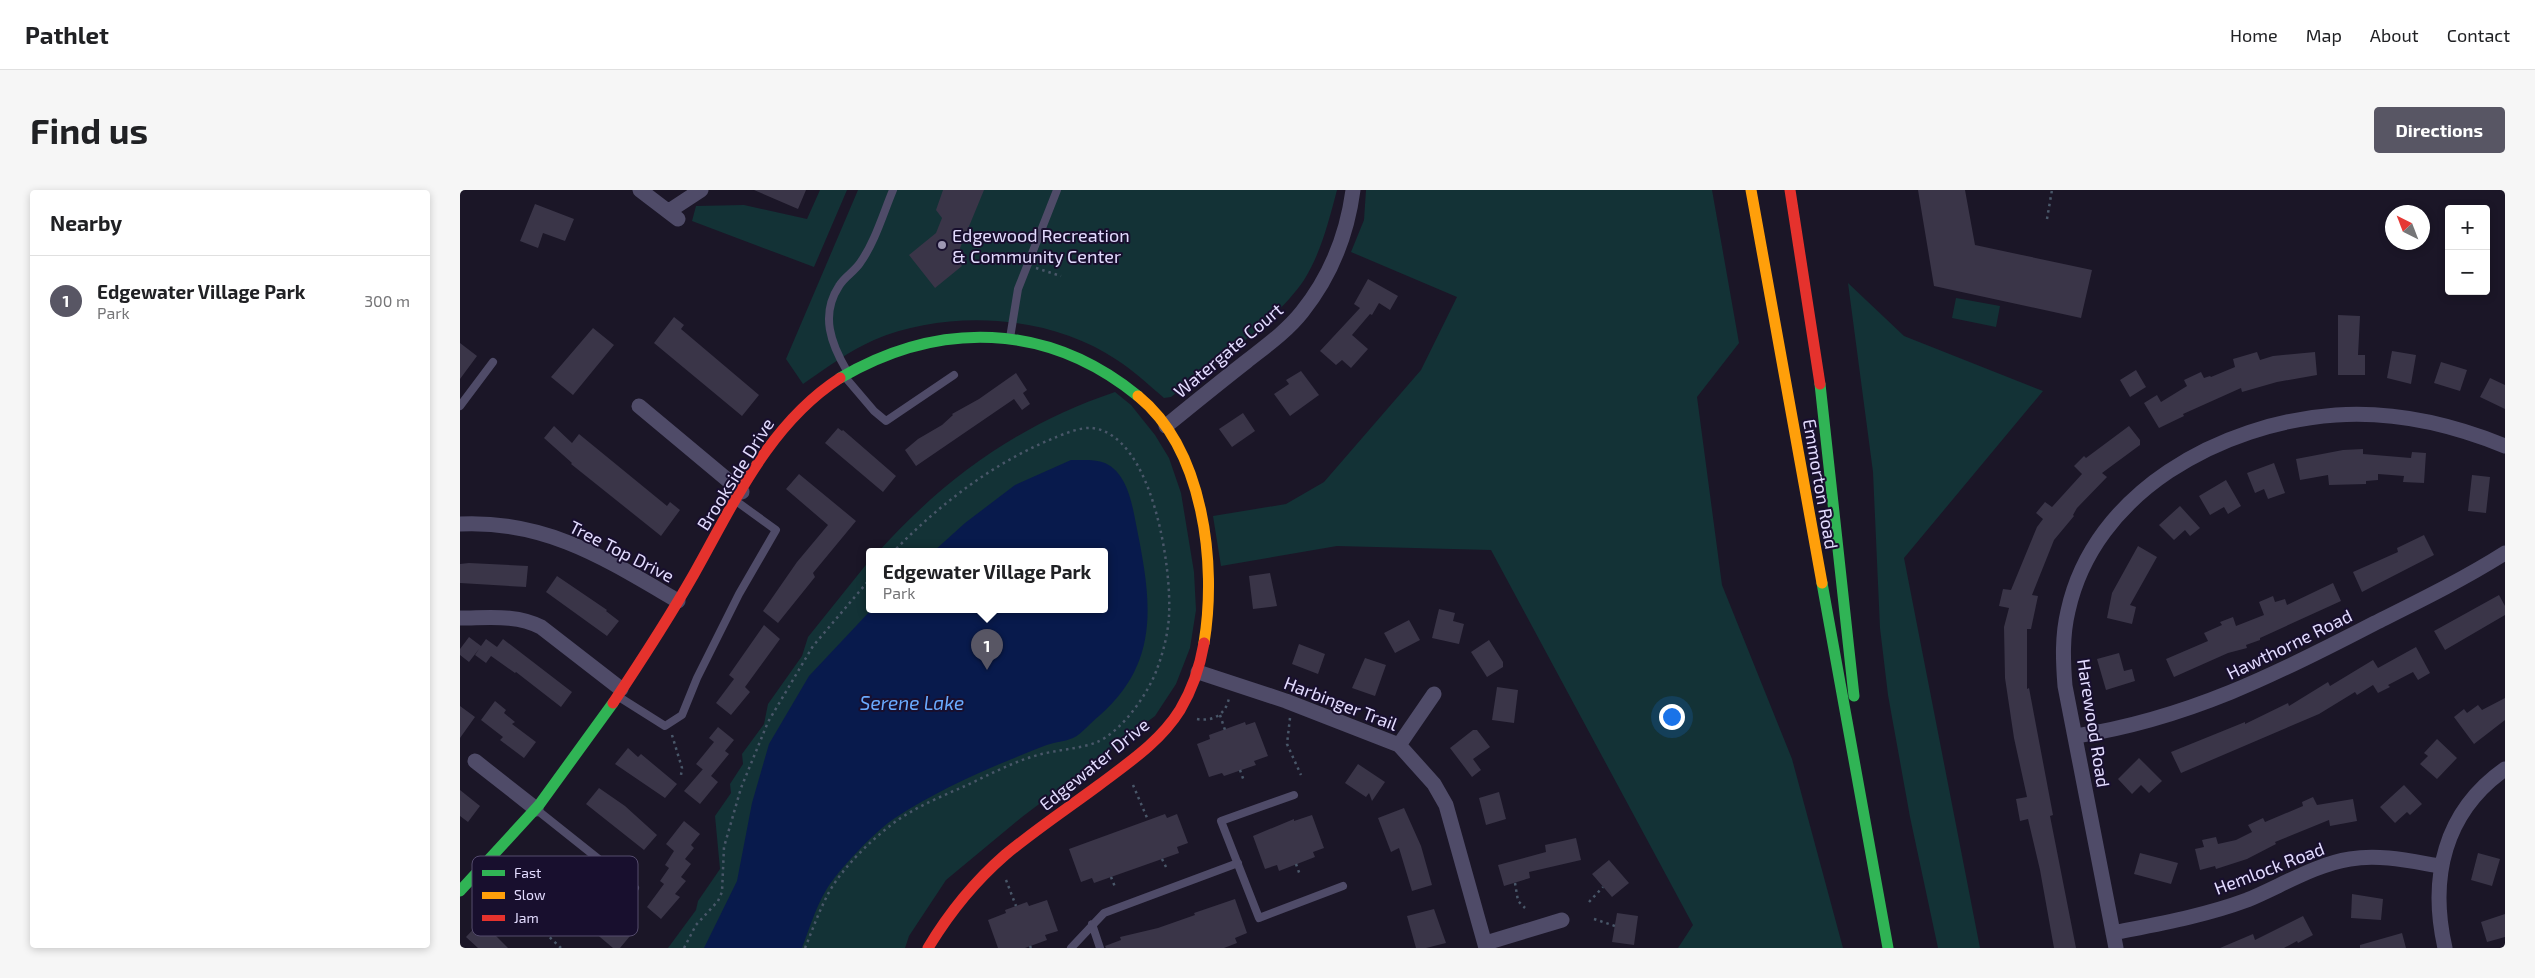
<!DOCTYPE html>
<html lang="en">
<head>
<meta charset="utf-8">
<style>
	body { margin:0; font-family:"Exo 2",sans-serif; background:#f6f6f6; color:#202124 }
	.controls { position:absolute; right:15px; top:15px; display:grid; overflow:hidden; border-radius:5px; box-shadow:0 2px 8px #0003 }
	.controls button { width:45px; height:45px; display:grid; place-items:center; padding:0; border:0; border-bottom:1px solid #e0e0e0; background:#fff; color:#202124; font:25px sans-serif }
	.compass { position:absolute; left:1925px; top:15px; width:45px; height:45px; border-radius:50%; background:#fff; box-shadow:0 2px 8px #0003; rotate:318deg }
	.you { position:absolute; left:1211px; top:526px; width:18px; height:18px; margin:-12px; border:4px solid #fff; border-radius:50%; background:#1a73e8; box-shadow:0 0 0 8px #1a73e833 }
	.badge { display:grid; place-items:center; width:32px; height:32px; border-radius:50%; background:#585664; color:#fff; font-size:16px; font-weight:700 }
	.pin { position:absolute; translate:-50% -41px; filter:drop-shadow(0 1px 2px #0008) }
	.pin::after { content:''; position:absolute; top:26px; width:18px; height:15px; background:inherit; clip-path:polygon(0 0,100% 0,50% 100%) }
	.popup { position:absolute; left:406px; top:358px; width:242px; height:65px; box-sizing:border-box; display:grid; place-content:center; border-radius:5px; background:#fff; filter:drop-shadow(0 1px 4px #0005); font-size:16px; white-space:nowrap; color:#757577 }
	.popup b { font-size:19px; color:#202124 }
	.popup::after { content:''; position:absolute; left:50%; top:100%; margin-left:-10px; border:10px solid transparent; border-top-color:#fff }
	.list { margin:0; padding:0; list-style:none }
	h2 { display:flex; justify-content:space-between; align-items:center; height:65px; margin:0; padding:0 20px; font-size:21px }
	h2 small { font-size:16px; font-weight:400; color:#757577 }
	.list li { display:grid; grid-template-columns:32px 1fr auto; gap:15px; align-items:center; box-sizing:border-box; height:90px; padding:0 20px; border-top:1px solid #e0e0e0 }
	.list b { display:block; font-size:19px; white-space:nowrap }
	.list p { margin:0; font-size:16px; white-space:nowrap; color:#757577 }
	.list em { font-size:16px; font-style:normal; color:#757577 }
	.map { position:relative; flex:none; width:2045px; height:758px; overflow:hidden; border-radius:5px }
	header { display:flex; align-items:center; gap:30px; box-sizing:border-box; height:70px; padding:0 25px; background:#fff; border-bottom:1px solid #e0e0e0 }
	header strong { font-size:24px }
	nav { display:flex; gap:28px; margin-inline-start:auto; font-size:18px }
	.intro { display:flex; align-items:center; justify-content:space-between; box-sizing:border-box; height:120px; padding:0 30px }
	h1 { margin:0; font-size:35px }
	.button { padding:12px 22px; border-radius:5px; background:#585664; color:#fff; font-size:18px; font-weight:700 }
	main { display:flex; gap:30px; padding:0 30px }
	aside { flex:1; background:#fff; border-radius:5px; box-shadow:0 2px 8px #0003 }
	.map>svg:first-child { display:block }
	.green { fill:#133236 }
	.water { fill:#081a4c }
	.building { fill:#3a3548 }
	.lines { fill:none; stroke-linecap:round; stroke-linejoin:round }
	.path { stroke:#495769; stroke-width:2.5; stroke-dasharray:2.5 4; stroke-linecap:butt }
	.lane { stroke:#4f4b68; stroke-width:8 }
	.street { stroke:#4f4b68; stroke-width:15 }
	.fast { stroke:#30b455; stroke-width:11 }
	.slow { stroke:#ff9f0a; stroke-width:11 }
	.jam { stroke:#e5322d; stroke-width:11 }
	.poi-dot { fill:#9d97b3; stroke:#180f2e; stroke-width:2 }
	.labels { text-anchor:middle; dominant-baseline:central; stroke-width:4; stroke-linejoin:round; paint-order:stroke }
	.poi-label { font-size:18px; fill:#e3dcff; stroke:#180f2e; text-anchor:start }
	.street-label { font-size:18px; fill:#e3dcff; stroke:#180f2e }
	.water-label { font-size:19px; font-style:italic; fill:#6aabff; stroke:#180f2e }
	.key { fill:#180f2e; stroke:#554c6d; stroke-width:1 }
	.key-label { font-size:14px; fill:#e3dcff }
</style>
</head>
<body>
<header>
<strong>Pathlet</strong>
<nav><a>Home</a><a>Map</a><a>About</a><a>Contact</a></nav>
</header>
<div class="intro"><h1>Find us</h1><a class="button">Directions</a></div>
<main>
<aside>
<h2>Nearby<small></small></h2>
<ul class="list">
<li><span class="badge">1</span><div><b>Edgewater Village Park</b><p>Park</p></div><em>300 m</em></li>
</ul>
</aside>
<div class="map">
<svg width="2045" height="758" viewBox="0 0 2045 758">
	<rect width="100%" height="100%" fill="#1b1627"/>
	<path class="green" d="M360,0H387L354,77L232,31L236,16L284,15L347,29Z
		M398,0H877C869,30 861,63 844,90C815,133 753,174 711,207L704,208C689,195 674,181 657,170C589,124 488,119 414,150C389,161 366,178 343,194L326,169Z
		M906,0H1252L1279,153L1237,207L1262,395L1332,569L1383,758H1218L1233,735L1031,360L877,356L761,376L753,326L826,314L864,292L961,180L997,107L891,62L904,30Z
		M1388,93L1444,146L1583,201L1444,368L1520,758H1478L1450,627L1428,505L1420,438L1413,282Z
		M1496,108L1540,116L1536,137L1492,128Z
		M655,202L671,215L695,245L709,268L721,303L734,382L736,420L730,458L716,494L695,526L562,627L486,690L449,746L445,758H208L236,720L238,711L260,679L255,626L271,603L270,594L283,574L282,564L304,534L308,514L342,466L348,447L409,371L410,419H644V361H419C486,287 560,234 655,202Z"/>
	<path class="water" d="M611,270C621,270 636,269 645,273C667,283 672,313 676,334C691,409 702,471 639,526C631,532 622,544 613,548C604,552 593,552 584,556C533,576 481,598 435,628C415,641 376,682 365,702C355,719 349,740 342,758H244L277,691L292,613L309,554L349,486L412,419H644V361H474L505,333L555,295Z"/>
	<path class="building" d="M294,0H346L338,19Z
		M483,0H524L496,68L502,76L475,98L449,65L476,43L482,28L476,20Z
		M1458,0H1505L1515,55L1632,80L1621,128L1474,96Z
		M75,14L114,29L105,51L83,43L78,58L60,51Z
		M908,89L938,106L930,120L919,113L912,125L910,124L892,145L908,159L891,178L882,170L876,175L860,161L900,118L894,114Z
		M1878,125L1900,126L1898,165H1905V185H1878Z
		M214,127L224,135L221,139L299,205L282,226L194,153Z
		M133,138L154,155L113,205L91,187Z
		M0,153L17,166L0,189Z
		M1932,161L1956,165L1951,194L1927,188Z
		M1797,162L1800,170L1813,166L1855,162L1857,185L1817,192L1782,202L1781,198L1723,224L1724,226L1699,238L1684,213L1697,205L1701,212L1727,196L1724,190L1741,182L1744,188L1750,186L1751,187L1775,177L1773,169Z
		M1981,172L2007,180L2000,201L1974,193Z
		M1676,180L1686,197L1670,207L1660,190Z
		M841,181L859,205L830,226L814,204L829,194L826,190Z
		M556,183L567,200L563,203L570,214L562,220L554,209L456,276L445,260L458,249L482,235L493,225L492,224L519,209Z
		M2030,188L2045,195V219L2020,207Z
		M783,223L795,241L772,257L759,239Z
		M94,236L112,253L119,244L207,316L210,312L220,320L201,346L111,274L112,273L84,248Z
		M1669,236L1680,250V255L1642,283L1647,287L1617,318L1613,325L1614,326L1594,350L1572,405L1578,406L1571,439H1567V499L1569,498L1586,588L1593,625L1590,626L1616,758H1594L1580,680L1568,629L1560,631L1556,609L1567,607L1554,548L1545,488L1544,437L1549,418L1539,416L1543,399L1551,400L1577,337L1583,329L1576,323L1585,312L1592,317L1622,284L1614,276L1624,266L1626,268Z
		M378,238L382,241L383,240L436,286L423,302L365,253Z
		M1903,259V264L1951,268L1952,262L1966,263L1964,293L1943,292L1944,286L1918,284V290L1906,291V294L1869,295L1868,285L1840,290L1836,269L1883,260Z
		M1814,273L1825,303L1808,309L1804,299L1795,303L1787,283Z
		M339,284L396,331L353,383L355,387L318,433L303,421L337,372L368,335L326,299Z
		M2012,285L2030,287L2026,323L2008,321Z
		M1766,290L1781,316L1768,324L1764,317L1750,325L1739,306Z
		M1720,316L1740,338L1730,346L1725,340L1714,350L1699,335Z
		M1964,345L1974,365L1902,402L1893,382L1938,362L1937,358Z
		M1678,356L1697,367L1670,415L1676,417L1672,434L1647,428L1652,403Z
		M9,373L68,376L66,397L0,393V374Z
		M810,383L817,416L793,419L789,386Z
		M97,386L147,420L146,421L159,431L147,446L86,402Z
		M1873,393L1881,411L1800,448V450L1786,455L1787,458L1768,463L1714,487L1706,469L1748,451L1744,443L1762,435L1760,432L1773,427L1776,436L1804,425L1799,412L1813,406L1815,412L1825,409L1827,415Z
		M2039,405L2045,416V425L1985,460L1974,441Z
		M979,419L995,423L993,431L1004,434L999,454L972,448Z
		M949,430L960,450L935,463L924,443Z
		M304,435L320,449L285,497L290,502L271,525L256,513L274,489L269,485Z
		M9,447L21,456L26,449L37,457L43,449L112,502L101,517L56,482L55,483L31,466L26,473L15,465L19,459L9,472L0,465V459Z
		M1029,450L1043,472V477L1027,487L1011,462Z
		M839,454L865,464L858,484L832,474Z
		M1956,457L1970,483L1958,490L1953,482L1928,495L1930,497L1918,503L1913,495L1897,505L1895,502L1859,524L1721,583L1711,562L1785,532V534L1828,513L1829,516L1868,492L1870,496L1913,470L1918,478Z
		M1659,463L1664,481L1672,479L1675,491L1646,500L1637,469Z
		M905,468L926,475L915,506L892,498Z
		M1037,497L1058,500L1054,533L1032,530Z
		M2045,508V530L2014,554L1994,527L2004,519L2007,523L2018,515L2022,520Z
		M35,511L46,520L44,523L55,532L52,534L76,552L64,568L40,550L43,547L21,530Z
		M0,516L15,527L0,548Z
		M785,532L786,535L795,532L808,566L794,571L796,575L764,586L762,583L749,587L737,554L750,549L749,545Z
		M258,537L274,550L265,561L269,564L251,586L236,574L254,552L249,548Z
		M1013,540H1017L1030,557L1013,569L1021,580L1012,587L990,558Z
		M1977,549L1997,568L1977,589L1960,574L1968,566L1964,563Z
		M168,558L178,567L181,564L217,594L205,608L155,574Z
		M1679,568L1702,591L1689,603L1681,595L1672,604L1658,589Z
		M898,574L925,592L912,611L909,603L906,607L885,593Z
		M243,579L258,592L240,614L224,601Z
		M1944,595L1962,614L1950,625L1947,622L1935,633L1920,617Z
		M139,598L165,616L197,645L184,660L126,614Z
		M0,600L20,616L8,632L0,626Z
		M1039,602L1046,629L1026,635L1019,608Z
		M1853,607L1857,615L1893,609L1897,631L1870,636L1869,630L1815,652L1816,654L1787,669L1756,679L1755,676L1740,680L1735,659L1744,657L1742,650L1756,647L1758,654L1776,650L1792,642L1788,635L1803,628L1805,632L1843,616L1842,612Z
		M944,618L961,656L972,695L952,701L939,658L931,662L918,628Z
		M705,624L707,628L717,624L728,653L717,657L719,663L634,693L632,688L621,692L609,659Z
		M852,625L864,658L853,662L855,667L819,681L817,675L805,679L793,646L834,629V631Z
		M224,631L240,644L231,655L234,658L225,669L231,674L221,687L226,691L215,704L220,707L201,729L187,717L204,694L200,691L209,678L205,675L214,661L206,654Z
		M1116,648L1121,670L1069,682L1070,688L1044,696L1038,675L1086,662L1085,655Z
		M1680,663L1718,673L1711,694L1674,684Z
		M2018,663L2040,669L2032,696L2011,690Z
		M82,666L101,681L104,687L125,707L170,746L160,758H153L134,742L70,680Z
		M1149,670L1169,693L1152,707L1132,684Z
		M1892,704L1923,709L1921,730L1891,728Z
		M775,709L787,743L775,748L777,753L764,758H646L645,756L661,750L660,747L698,738L735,725L734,723Z
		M587,710L598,741L585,745L587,750L565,758H538L528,730L546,723L545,720L567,712L569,716Z
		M974,719L986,753L966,758H956L947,726Z
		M1157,723L1178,726L1174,755L1152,752Z
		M2045,724V747L2027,752L2021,732Z
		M1843,726L1853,745L1838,753L1837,751L1824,758H1760L1793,744L1795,750Z
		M20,732L32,742L48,758H18L6,747Z
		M1942,743L1946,758H1900V755Z"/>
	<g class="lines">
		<path class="path" d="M1587,29L1592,0
			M576,78L601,86
			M760,525L765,540
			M830,528L827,554L841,585
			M737,529C753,532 766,524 769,508
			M212,545L222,578L221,585
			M780,580L784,591
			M673,595L688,630
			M702,669L706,677
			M836,674L840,685
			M651,687L655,697
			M546,690L556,716
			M1055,693L1058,711L1065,718
			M33,694L101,758
			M1129,712L1143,697
			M1134,729L1155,736
			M570,756L571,758
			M224,758L236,735L258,711L262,702L264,657L281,598L308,532L353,456L410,389
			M345,758C352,741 358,724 366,708C379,681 408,653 431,635C453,618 480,607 505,596C529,585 552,572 578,565C596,560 617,559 635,553C661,543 688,504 697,479C703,463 708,444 709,426C712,379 693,245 632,238C620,237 604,244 594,248C533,273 480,314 434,361"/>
		<path class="lane" d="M550,148L558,99L597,0
			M387,181C371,154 360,125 379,96C384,87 394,82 400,73C415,52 423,24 433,0
			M385,187L414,221L426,231L494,185
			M0,216L33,172
			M159,507L205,536L222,525L237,488L279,404L316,340L276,311
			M834,605L761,631L799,728L883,696
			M77,620L175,698
			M632,734L640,758
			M611,758L644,723L778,673"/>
		<path class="street" d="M180,0L218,29
			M209,21L241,0
			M179,216L282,302
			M706,236C733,214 760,192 787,171C806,156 827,141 842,122C870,87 887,45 893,0
			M0,334C87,330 146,369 218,411
			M0,428C28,428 56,424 81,437L161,499
			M738,482L826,511L939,555L974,594L986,615L1026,758
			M1616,546C1727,529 1817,484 1915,433C1959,411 2004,389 2045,363
			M939,555L974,504
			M15,571L76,619
			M1653,743C1698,734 1744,726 1787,710C1819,697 1856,674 1890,669C1920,664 1950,671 1980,676
			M1026,753L1102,730
			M1656,758L1605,496C1603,471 1602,446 1608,421C1634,302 1761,233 1876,225C1934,221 1991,234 2045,256
			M1985,758C1969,688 1984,622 2045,579"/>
		<path class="fast" d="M380,188C479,130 587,132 678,206
			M1360,194L1394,506
			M1362,393L1428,758
			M0,701L79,615L153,513"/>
		<path class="slow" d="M1291,0L1362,393
			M678,206C744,260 757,374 744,453"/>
		<path class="jam" d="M1330,0L1360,194
			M153,513C181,471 209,428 234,384C274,313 309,234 380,188
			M468,758C489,723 514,692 545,665C575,640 608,618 639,595C668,573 700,552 720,520C732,500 740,476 744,453"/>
	</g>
	<circle class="poi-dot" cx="482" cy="55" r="5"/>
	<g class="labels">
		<g class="poi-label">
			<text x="492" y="45">Edgewood Recreation<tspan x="492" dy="21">&amp; Community Center</tspan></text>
		</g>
		<g class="street-label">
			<text transform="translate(768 160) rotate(-40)">Watergate Court</text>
			<text transform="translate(275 284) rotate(-58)">Brookside Drive</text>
			<text transform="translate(1361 294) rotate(80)">Emmorton Road</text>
			<text transform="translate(162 361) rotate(27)">Tree Top Drive</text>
			<text transform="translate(1829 454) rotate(-26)">Hawthorne Road</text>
			<text transform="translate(881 513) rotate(21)">Harbinger Trail</text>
			<text transform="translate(1634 533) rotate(81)">Harewood Road</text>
			<text transform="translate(634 574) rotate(-39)">Edgewater Drive</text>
			<text transform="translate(1809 678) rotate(-21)">Hemlock Road</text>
		</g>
		<g class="water-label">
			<text x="452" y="512">Serene Lake</text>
		</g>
	</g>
	<rect x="12" y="666" width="166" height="80" rx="8" class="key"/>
	<rect x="22" y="680" width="23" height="6" fill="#30b455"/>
	<rect x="22" y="702" width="23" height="7" fill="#ff9f0a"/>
	<rect x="22" y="725" width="23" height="6" fill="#e5322d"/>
	<g class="key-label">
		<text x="54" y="688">Fast</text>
		<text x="54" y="710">Slow</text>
		<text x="54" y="733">Jam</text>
	</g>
</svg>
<div class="controls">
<button>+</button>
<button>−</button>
</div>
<svg class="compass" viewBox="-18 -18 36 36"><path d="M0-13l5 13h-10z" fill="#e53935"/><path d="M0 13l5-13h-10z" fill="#757577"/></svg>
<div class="you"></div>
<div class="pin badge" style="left:527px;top:480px">1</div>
<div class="popup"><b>Edgewater Village Park</b>Park</div>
</div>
</main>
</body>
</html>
